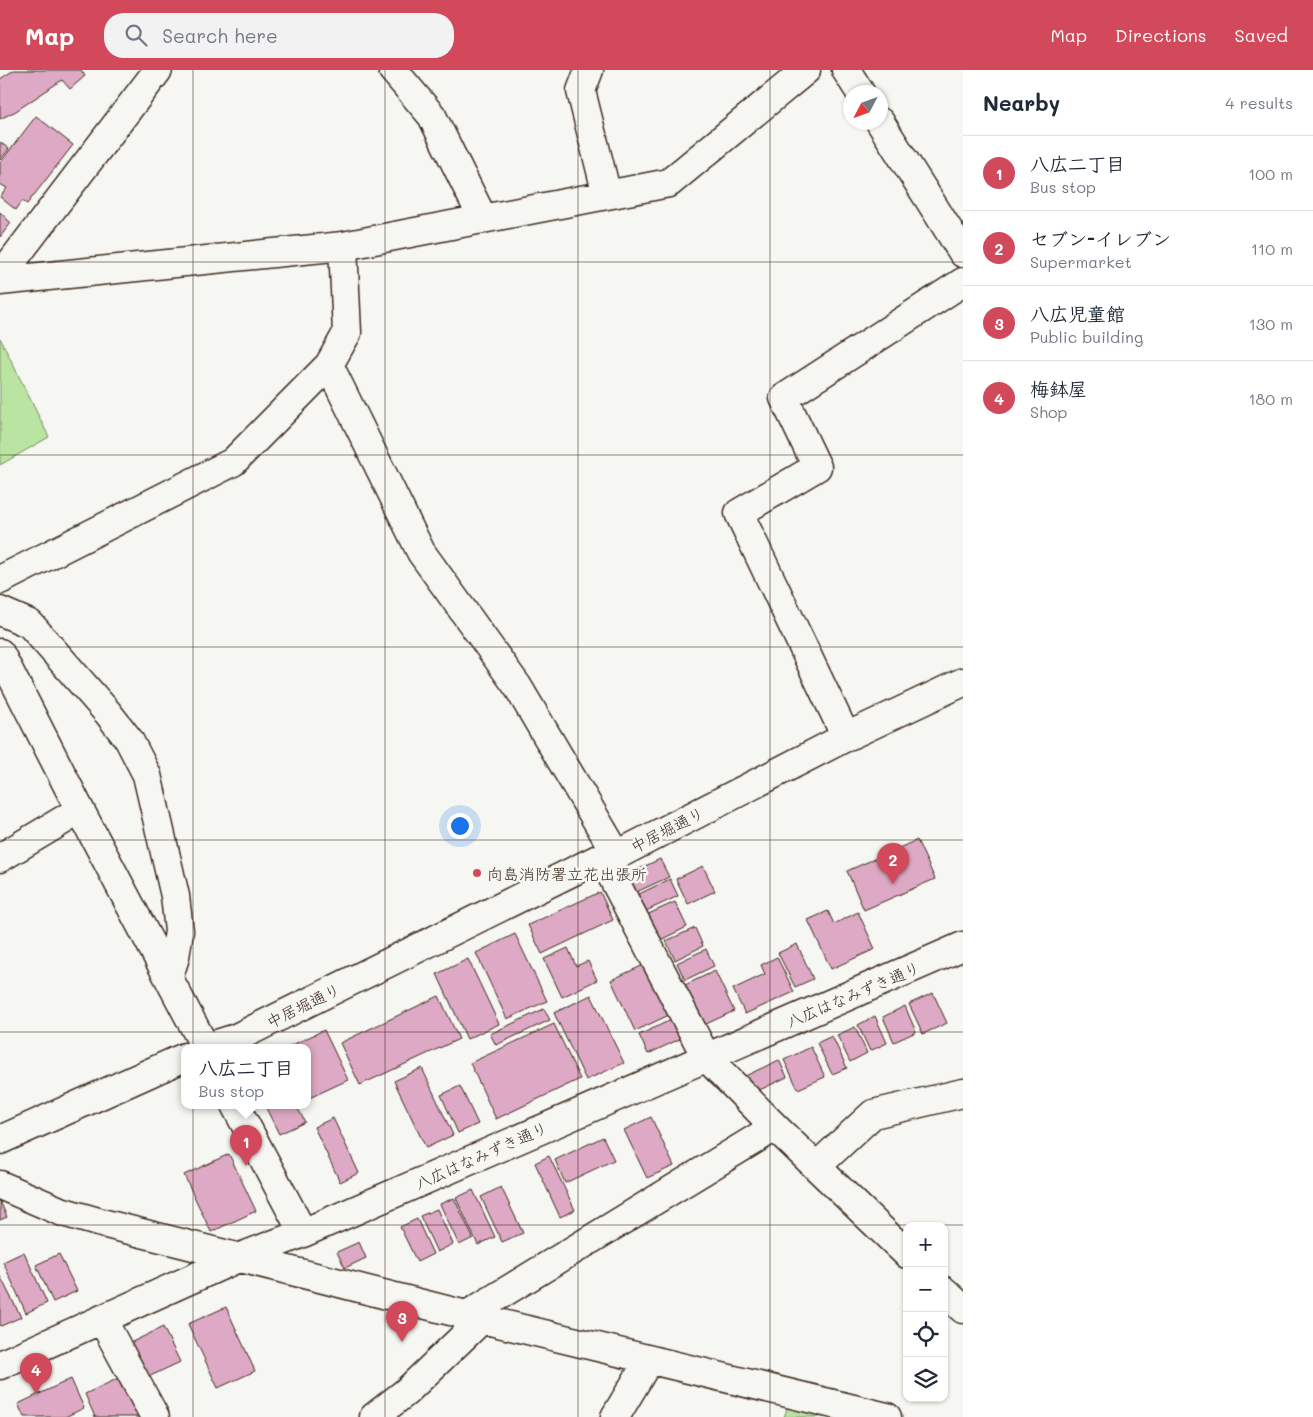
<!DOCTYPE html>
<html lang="en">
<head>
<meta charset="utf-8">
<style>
	body { margin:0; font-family:Mali,"Klee One",sans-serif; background:#f2f2f3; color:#1f2937 }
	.controls { position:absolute; right:15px; bottom:15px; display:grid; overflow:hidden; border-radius:10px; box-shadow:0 1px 4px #0004 }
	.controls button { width:45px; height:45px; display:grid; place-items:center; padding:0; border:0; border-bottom:1px solid #e0e1e3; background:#fff; color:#1f2937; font:25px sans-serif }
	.compass { position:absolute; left:843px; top:15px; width:45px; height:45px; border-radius:50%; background:#fff; box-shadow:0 1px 4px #0004; rotate:229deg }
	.you { position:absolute; left:459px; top:755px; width:18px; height:18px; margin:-12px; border:4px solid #fff; border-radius:50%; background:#1a73e8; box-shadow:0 0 0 8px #1a73e833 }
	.badge { display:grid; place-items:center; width:32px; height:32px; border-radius:50%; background:#d1495b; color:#fff; font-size:16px; font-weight:700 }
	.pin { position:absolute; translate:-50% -41px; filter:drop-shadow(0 1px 2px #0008) }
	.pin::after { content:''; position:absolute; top:26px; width:18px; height:15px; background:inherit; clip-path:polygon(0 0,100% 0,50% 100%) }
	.popup { position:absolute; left:181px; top:974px; width:130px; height:65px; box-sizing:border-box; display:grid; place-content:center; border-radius:10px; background:#fff; filter:drop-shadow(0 1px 4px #0005); font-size:16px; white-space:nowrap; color:#747a83 }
	.popup b { font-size:19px; color:#1f2937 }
	.popup::after { content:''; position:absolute; left:50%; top:100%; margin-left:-10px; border:10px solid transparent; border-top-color:#fff }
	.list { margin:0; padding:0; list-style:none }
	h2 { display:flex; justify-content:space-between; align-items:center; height:65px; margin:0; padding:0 20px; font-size:21px }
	h2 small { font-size:16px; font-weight:400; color:#747a83 }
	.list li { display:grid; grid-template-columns:32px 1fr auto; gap:15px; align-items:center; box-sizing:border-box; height:75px; padding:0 20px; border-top:1px solid #e0e1e3 }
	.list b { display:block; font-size:19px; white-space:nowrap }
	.list p { margin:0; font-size:16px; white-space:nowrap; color:#747a83 }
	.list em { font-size:16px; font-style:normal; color:#747a83 }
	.icon { flex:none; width:28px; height:28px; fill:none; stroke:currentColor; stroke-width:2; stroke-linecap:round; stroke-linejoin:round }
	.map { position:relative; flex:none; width:963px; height:1347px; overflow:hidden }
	header { display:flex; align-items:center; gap:30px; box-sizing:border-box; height:70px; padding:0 25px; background:#d1495b; color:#fff }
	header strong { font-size:24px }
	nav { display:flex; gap:28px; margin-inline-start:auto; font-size:18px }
	.search { width:350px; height:45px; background:#f2f2f3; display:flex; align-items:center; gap:12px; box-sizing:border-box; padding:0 18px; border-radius:20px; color:#747a83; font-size:19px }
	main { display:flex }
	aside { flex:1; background:#fff }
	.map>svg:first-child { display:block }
	.green { fill:#b9e4a2; stroke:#7a8760 }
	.building { fill:#dea9c4; stroke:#3b2a1e }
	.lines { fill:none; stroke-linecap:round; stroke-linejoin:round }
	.minor-casing { stroke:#3b2a1e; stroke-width:31 }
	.minor { stroke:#f6f6f2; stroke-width:28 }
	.grid { fill:none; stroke:#3b2a1e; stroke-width:1; stroke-opacity:0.55 }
	.poi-dot { fill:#d1495b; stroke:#f6f6f2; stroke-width:2 }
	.labels { text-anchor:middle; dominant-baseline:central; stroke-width:5; stroke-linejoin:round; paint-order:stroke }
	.street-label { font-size:16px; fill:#3b2a1e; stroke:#f6f6f2 }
	.poi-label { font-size:16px; fill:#3b2a1e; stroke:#f6f6f2; text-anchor:start }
</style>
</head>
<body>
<header>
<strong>Map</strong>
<div class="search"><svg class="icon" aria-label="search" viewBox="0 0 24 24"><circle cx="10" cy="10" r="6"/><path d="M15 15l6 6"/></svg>Search here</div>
<nav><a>Map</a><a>Directions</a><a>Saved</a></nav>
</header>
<main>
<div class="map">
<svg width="963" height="1347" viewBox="0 0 963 1347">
	<rect width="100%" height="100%" fill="#f6f6f2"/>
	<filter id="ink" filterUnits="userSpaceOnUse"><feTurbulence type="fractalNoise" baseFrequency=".02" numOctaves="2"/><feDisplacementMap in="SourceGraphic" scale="10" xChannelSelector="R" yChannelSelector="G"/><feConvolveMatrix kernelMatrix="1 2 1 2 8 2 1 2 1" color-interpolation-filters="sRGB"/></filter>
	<g filter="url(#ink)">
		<path class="green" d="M0,268L49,367L0,395Z
			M788,1336L834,1347H784Z"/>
		<path class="building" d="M14,0H81L85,6L70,19L62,10L16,41L0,49V9Z
			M36,46L73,75L27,134L22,131L16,140L0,127L7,118L0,114V93Z
			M0,72L9,79L0,90Z
			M0,142L11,153L0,167Z
			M917,770L935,809L864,840L847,801Z
			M660,789L669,807L632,824L624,806Z
			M703,796L715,821L688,834L676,809Z
			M670,809L678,826L644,842L637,825Z
			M600,822L613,850L542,884L528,855Z
			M675,832L687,857L656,872L644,846Z
			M828,841L834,854L858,842L875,879L831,899L808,850Z
			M695,858L703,876L675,890L666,871Z
			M515,864L547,931L507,949L476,883Z
			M797,874L813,909L795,917L778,883Z
			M568,878L576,896L588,891L597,910L562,927L544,889Z
			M706,879L714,896L685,910L677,893Z
			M777,887L794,922L745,944L733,919L765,904L761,895Z
			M468,889L499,954L467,969L437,904Z
			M648,893L671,944L635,961L611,910Z
			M715,901L734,941L704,955L685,915Z
			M933,923L947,953L923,964L909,934Z
			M591,925L624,993L586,1010L554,943Z
			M439,926L459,969L360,1015L340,973Z
			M905,936L916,962L894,972L883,947Z
			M544,939L550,950L496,975L490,964Z
			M875,946L887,973L870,981L858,955Z
			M675,948L684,967L648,984L639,965Z
			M554,954L580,1009L496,1049L470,993Z
			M855,957L867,983L850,992L837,965Z
			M324,960L348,1010L307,1029V977H288Z
			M832,966L847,998L832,1004L817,973Z
			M811,977L825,1007L798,1019L784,990Z
			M779,990L787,1007L747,1026L739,1009Z
			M422,998L453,1065L426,1078L394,1011Z
			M460,1016L478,1054L458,1063L441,1025Z
			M274,1035H296L305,1052L279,1064L266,1038Z
			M651,1047L674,1096L647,1108L624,1060Z
			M333,1048L359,1103L340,1112L314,1057Z
			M603,1067L614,1090L565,1113L555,1090Z
			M229,1084L256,1141L211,1162L184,1105Z
			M549,1086L575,1140L560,1147L535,1093Z
			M501,1117L523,1163L502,1172L481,1127Z
			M473,1120L495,1167L478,1175L456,1128Z
			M454,1128L473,1168L459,1175L440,1134Z
			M0,1131L7,1147L0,1150Z
			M437,1139L453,1174L437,1182L420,1146Z
			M417,1149L433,1184L417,1192L400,1157Z
			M359,1172L366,1188L345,1198L337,1182Z
			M24,1182L47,1233L26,1243L3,1192Z
			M59,1184L77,1221L53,1232L36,1195Z
			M0,1206L21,1247L1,1256L0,1255Z
			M226,1237L255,1301L218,1318L188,1254Z
			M163,1257L180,1292L144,1309L128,1274Z
			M121,1307L140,1347H95L85,1324Z
			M71,1309L84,1338L65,1347H24L18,1334Z"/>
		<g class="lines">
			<g class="minor-casing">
				<path id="minor" d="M393,0L432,46L483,149
					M589,0L581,21L607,125
					M846,0L860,22
					M880,52L963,183
					M343,176L347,263L329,295L421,482L518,617L617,785
					M0,207L158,0
					M0,211L343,176L669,113L806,0
					M0,510L233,392L329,295
					M0,541L30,554L108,643L129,670L147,705L175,826L179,861L175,887L169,906
					M0,583L80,740L205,977
					M846,667L739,443L817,397L784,328L963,212
					M602,787L706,987L775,1057L907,1184
					M0,788L80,740
					M207,977L236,968L602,787L617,785L846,667L963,612
					M235,1035L303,1163
					M0,1070L185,987
					M817,1096L873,1044L963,1023
					M0,1115L60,1141L98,1152L482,1249L887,1347
					M944,1221L963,1239
					M467,1245L775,1057
					M102,1249L155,1347
					M0,1295L238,1188L303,1163L963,876
					M374,1347L406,1322L482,1249
					M615,1347L649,1290"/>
			</g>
			<use href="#minor" class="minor"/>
		</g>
	</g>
	<path class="grid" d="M193,0V1347M385,0V1347M578,0V1347M770,0V1347M0,192H963M0,385H963M0,577H963M0,770H963M0,962H963M0,1155H963"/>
	<circle class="poi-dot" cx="477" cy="803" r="5"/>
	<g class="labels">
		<g class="street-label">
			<text transform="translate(667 759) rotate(-27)">中居堀通り</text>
			<text transform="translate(853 924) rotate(-23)">八広はなみずき通り</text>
			<text transform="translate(303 935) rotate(-26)">中居堀通り</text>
			<text transform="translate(481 1085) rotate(-24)">八広はなみずき通り</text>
		</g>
		<g class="poi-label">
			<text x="487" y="803">向島消防署立花出張所</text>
		</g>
	</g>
</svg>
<div class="controls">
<button>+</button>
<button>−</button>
<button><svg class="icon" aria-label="locate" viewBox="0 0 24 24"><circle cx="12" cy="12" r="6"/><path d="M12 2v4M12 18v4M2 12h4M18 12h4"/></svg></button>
<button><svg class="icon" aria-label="layers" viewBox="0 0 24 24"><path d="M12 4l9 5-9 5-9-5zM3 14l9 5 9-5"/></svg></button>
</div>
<svg class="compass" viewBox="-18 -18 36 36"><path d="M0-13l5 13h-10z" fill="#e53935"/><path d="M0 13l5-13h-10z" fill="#747a83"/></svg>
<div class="you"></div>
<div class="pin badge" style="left:246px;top:1096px">1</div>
<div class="popup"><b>八広二丁目</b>Bus stop</div>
<div class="pin badge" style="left:893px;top:814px">2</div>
<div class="pin badge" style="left:402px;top:1272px">3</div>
<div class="pin badge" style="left:36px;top:1324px">4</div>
</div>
<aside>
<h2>Nearby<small>4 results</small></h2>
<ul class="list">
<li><span class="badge">1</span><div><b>八広二丁目</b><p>Bus stop</p></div><em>100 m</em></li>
<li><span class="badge">2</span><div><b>セブン-イレブン</b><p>Supermarket</p></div><em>110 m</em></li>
<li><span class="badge">3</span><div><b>八広児童館</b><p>Public building</p></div><em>130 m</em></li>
<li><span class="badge">4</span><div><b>梅鉢屋</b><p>Shop</p></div><em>180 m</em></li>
</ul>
</aside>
</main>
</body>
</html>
